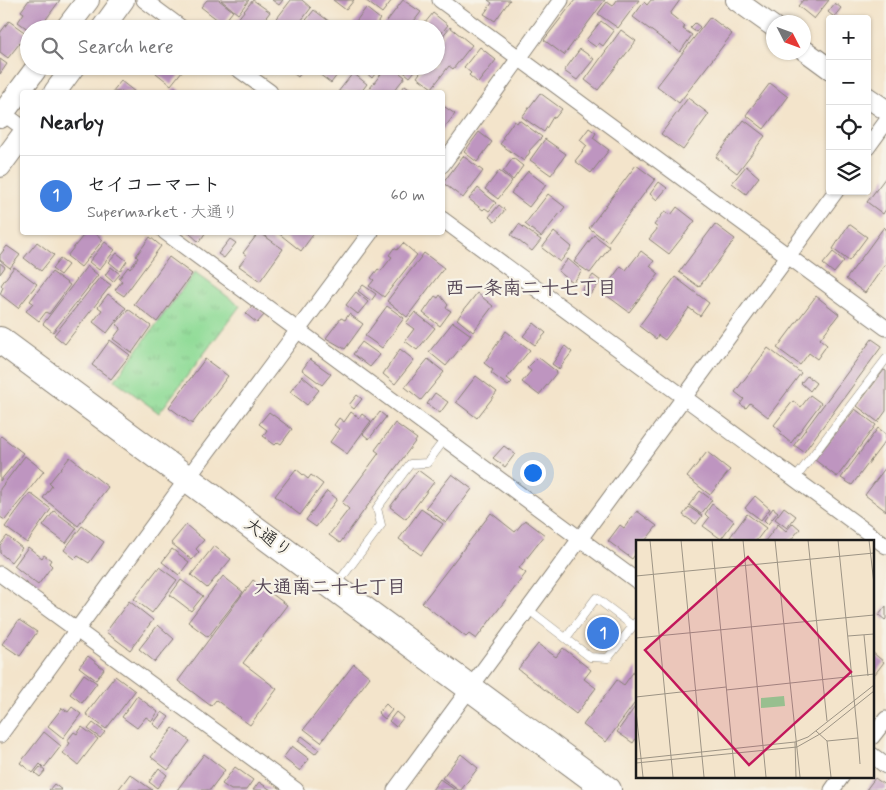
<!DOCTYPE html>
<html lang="en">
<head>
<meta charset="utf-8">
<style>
	body { margin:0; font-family:Mynerve,"Klee One",sans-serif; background:#f2f2f2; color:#202124 }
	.controls { position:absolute; right:15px; top:15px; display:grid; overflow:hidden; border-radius:5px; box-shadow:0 1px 4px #0004 }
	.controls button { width:45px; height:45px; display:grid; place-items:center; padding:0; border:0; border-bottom:1px solid #e0e0e0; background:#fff; color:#202124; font:25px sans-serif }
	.compass { position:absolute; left:766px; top:15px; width:45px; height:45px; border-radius:50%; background:#fff; box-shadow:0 1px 4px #0004; rotate:132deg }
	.you { position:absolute; left:532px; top:472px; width:18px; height:18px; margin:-12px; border:4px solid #fff; border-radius:50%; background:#1a73e8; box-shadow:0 0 0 8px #1a73e833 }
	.badge { display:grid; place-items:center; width:32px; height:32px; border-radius:50%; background:#2563eb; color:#fff; font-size:16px; font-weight:700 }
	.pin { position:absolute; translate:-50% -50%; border:2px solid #fff; box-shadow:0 1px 5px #0006 }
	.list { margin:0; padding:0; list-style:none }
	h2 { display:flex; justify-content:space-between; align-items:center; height:65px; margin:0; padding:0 20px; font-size:21px }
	h2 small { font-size:16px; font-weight:400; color:#757577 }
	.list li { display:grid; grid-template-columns:32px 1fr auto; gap:15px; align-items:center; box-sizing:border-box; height:80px; padding:0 20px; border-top:1px solid #e0e0e0 }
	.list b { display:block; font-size:19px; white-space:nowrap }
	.list p { margin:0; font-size:16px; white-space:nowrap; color:#757577 }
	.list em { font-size:16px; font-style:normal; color:#757577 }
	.icon { flex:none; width:28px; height:28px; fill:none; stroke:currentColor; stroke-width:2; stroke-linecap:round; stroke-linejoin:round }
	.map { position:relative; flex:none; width:886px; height:790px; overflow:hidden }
	.search { position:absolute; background:#fff; box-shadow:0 1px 4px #0004; left:20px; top:20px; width:425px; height:55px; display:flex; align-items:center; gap:12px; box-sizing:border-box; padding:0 18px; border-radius:28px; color:#757577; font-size:19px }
	.panel { position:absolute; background:#fff; box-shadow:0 1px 4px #0004; left:20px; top:90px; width:425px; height:145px; border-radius:5px }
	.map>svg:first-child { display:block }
	.park { fill:url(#park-tufts); stroke:#567c5a }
	.building { fill:#be95c0 }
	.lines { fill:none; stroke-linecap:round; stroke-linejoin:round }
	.lane-casing { stroke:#888074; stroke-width:9 }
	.street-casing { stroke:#888074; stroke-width:17 }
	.secondary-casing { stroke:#888074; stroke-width:22 }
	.primary-casing { stroke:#888074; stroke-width:24 }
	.highway-casing { stroke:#888074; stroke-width:28 }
	.lane { stroke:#fff; stroke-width:8 }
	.street { stroke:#fff; stroke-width:15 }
	.secondary { stroke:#fff; stroke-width:20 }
	.primary { stroke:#fff; stroke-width:22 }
	.highway { stroke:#fff; stroke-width:26 }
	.labels { text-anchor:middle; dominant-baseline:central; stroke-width:4.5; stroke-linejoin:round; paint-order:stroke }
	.street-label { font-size:18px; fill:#1c1c1c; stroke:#f7f3e8 }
	.neighbourhood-label { font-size:19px; font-weight:bold; fill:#554655; stroke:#f7f3e8 }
	.inset-road { fill:none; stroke:#9d9485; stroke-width:1 }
	.view { fill:#c2185b; fill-opacity:0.15; stroke:#c2185b; stroke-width:2.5 }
	.inset-edge { fill:none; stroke:#1c1c1c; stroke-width:2.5 }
</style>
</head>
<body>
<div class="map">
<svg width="886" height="790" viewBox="0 0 886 790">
	<defs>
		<pattern id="park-tufts" width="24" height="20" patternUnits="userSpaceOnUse" patternTransform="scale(1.25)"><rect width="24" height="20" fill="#91dc98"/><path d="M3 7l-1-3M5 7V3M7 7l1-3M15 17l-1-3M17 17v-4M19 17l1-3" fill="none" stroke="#7cbc82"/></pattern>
	</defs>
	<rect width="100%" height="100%" fill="#f7f3e8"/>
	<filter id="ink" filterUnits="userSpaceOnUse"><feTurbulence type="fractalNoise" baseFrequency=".02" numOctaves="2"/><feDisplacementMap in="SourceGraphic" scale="10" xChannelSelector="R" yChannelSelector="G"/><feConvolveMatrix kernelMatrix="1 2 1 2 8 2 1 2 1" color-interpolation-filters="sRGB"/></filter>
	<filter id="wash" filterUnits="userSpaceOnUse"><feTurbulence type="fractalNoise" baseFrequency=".0096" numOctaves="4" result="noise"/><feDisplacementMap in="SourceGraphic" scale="20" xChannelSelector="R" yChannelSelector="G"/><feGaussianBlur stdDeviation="1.12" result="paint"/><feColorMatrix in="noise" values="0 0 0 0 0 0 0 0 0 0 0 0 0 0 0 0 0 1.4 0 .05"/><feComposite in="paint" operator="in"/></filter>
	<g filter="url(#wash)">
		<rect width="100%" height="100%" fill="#f3e4cb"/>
		<path class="park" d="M195,272L240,306L159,413L115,380Z"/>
		<g id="blocks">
			<path class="building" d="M29,0H60L39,29L29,30L18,22L24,13L21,11Z
				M207,0H219L233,11L223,24L201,7Z
				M221,0H249L238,14Z
				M253,0L270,12L257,29H236L232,26Z
				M272,0H283L279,5Z
				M291,0H302L311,8L295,29H274L271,26Z
				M333,0H354L346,10Z
				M365,0H392L382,13Z
				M403,0L421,12L408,29H381Z
				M488,0H510L495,21L484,14L492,3Z
				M575,0H605L564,55L544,40Z
				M617,0H639L618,28L598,14L607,2L613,6Z
				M651,0H680L670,14L685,26L683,29L692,35L680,52L633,17L644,2L647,5Z
				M803,0H829L814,19L798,6Z
				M835,3L841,8L834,17L828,12Z
				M366,8L380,19L373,29H350Z
				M314,10L334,25L331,29H299Z
				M433,13L448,25L436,40V29H420Z
				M710,17L732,34L679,103L657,86Z
				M9,21L27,34L8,58L0,52V33Z
				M601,21L614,31L603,46L599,43L596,47L586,40Z
				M695,23L700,27L696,32L690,28Z
				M450,27L472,45L453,69L449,66L432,88L417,77L425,66H436V44Z
				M621,30L636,41L598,90L585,80Z
				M480,47L496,60L478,83L469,75L471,73L464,67Z
				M580,49L594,59L577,80L564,71Z
				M0,59L7,64L0,74Z
				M161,66H186L171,85L156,73Z
				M284,66H306L298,77Z
				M319,66H344L331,83L315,71Z
				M368,66H381L372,78L364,71Z
				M387,66H391L405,77L393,92H367Z
				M396,66H419L410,77Z
				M353,73L367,84L361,92H338Z
				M121,81L135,92H112Z
				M770,83L788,97L764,129L746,115Z
				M405,85L415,92H400Z
				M175,87L182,92H171Z
				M540,93L562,109L555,118L553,117L544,132L522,117Z
				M688,98L709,114L683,150L661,134Z
				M442,105L455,114L442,131Z
				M519,120L542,137L529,151L530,152L524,161L500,144L504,139L502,138L514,121L517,123Z
				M744,120L765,136L737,173L716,157Z
				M589,128L596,133L593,138L609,150L591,173L575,161L587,146L580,140Z
				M479,132L492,142L477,162L464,152Z
				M545,139L566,154L551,175L530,160Z
				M463,156L483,171L463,198L443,183Z
				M513,158L523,166L513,180L503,172Z
				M636,165L655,179L608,242L589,228Z
				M746,166L759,177L746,194L732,183Z
				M499,171L512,181L498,199L485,189Z
				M528,171L546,185L529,207L511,193Z
				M886,177V209L883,214L867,202Z
				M659,182L667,188L657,200L650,194Z
				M478,188L496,203L489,211L485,208L483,210L469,199Z
				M548,194L565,207L541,237L525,224Z
				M499,205L505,210L495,222L489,217Z
				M677,207L695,221L669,254L649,239L658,228L654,225L665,211L671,215Z
				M519,224L541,240L532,251L511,235Z
				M715,224L735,239L699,287L679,272Z
				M849,224L867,237L849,261L833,249Z
				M884,227L886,229V263L865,293L846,279Z
				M86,232H94L103,240L81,267L67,256Z
				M188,232H206L199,242Z
				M259,232L283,249L260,281L239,266L247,256L243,253Z
				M277,232H315L301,251Z
				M554,232L572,247L560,262L542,248Z
				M594,235L610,247L590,273L574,262Z
				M150,237L161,246L124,296L115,290L122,281L119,279L128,267L130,269L138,258L136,256Z
				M230,239L236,243L224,258L218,254Z
				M37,242L54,255L41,271L24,258Z
				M105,242L115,250L99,270L89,262Z
				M403,243L417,255L384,297L369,286L374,280L371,278L378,269L381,271L392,257L389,255L394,248L397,250Z
				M7,246L20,255L10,268L0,260V255Z
				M641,251L654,261L650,266L659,274L629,312L602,292L621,266L626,270Z
				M833,252L844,261L834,273L823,264Z
				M117,253L127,261L120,271L109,262Z
				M424,253L444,268L407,317L387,301Z
				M169,257L192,274L157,322L134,304Z
				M60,259L68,265L60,275L52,269Z
				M568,259L582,271L573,283L558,271Z
				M0,263L5,267L0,274Z
				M87,266L98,275L53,332L43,324Z
				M14,267L37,284L18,308L0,294L3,287L1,285Z
				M111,267L120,274L113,282L105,275Z
				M52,272L70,285L49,314L46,312L39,321L26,311L33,303L30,301Z
				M593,275L601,281L589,296L582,290Z
				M100,277L111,285L65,344L54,335Z
				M675,277L709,303L700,316L689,308L665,340L658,335L656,339L639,326Z
				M363,285L376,294L371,301L358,291Z
				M356,292L368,302L358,314L346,305Z
				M477,293L493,306L473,332L457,319Z
				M108,294L126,308L107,333L93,322L102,310L98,307Z
				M440,295L448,305L446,308L451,311L440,326L423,313L435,296L438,298Z
				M816,296L839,314L820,339L827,345L817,359L809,353L800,365L777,348Z
				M253,305L265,314L257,323L246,314Z
				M387,306L404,318L382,348L365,336Z
				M128,309L151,326L132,353L113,339L121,328L116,324Z
				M415,312L435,328L417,350L405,341L414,329L406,323Z
				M349,314L363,324L345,349L326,338L341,318L345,320Z
				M453,322L471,335L446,366L429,352Z
				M534,323L546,333L535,345L523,336Z
				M506,331L530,350L507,378L512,382L508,386L491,373L493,370L484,363Z
				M872,339L882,346L804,452L794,445Z
				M110,340L130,355L111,379L92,365Z
				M362,342L380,355L370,367L353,354Z
				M565,346L572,352L559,369L552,364Z
				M768,348L801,373L768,417L750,403L746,408L740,404L744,399L735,392Z
				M400,349L414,360L395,384L383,374Z
				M538,357L557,372L539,395L522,382L531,371L527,368Z
				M205,359L228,376L192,424L169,407Z
				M310,359L331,374L322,385L302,370Z
				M428,359L444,372L421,400L405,387Z
				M884,370L886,371V411L878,422L857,406Z
				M302,376L319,390L307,405L290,392Z
				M476,376L497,392L477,418L456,402Z
				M807,376L816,383L810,391L801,383Z
				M435,393L448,402L440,413L427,404Z
				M357,395L362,399L354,409L349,405Z
				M810,395L821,403L791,443L780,434L782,432L774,425L793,401L801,407Z
				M855,409L876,425L837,477L815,460Z
				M269,412L292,429L281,444L278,442L275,445L263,436L267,430L259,424Z
				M351,412L359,418L362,414L371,421L347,454L330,442L339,429L334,425L339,418L344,422Z
				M380,412L386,417L369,439L363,434Z
				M395,423L417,439L340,543L329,535L349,509L342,503L379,453L375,450Z
				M878,428L886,434V440L852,485L841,478Z
				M1,436L23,453L0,481V437Z
				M504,446L515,454L505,467L493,458Z
				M707,452L730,470L710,495L687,477Z
				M25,456L44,471L5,520L0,517V489Z
				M70,457L108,487L78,526L43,498L52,486L49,483Z
				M886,467V511L865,495Z
				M296,469L308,479L311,475L323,484L300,515L275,496Z
				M418,470L434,482L406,519L390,507Z
				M452,474L472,489L446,523L426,507Z
				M327,491L337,499L316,527L306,520Z
				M700,491L712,500L701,514L689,505Z
				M30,493L51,509L27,543L5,527Z
				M755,496L770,509L761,520L745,508Z
				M712,504L734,521L721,539L703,526L709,518L705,514Z
				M689,507L702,516L696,524L683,515Z
				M784,507L796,516L787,528L775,519Z
				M773,508L778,512L768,524L764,520Z
				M421,509L443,524L421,555L399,539Z
				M54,511L77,528L66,543L43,526Z
				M637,511L657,526L645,541H637V552L632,559L608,541L620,525L624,528Z
				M491,513L515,532L525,520L545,535L519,568L526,573L476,639L469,634L466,637L422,603Z
				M747,514L766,528L756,541H736L730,537Z
				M793,523L800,529L790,541H765L778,524L786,531Z
				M186,525L204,540L196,549L199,552L192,560L171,543Z
				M82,526L104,542L89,563L78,556L75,559L64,550Z
				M7,536L22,548L11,562L0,553V545Z
				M214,546L231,559L207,588L191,575Z
				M28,547L42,558L44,555L51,560L49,563L52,566L38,585L14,566Z
				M172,549L189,562L179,575L162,562Z
				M159,567L177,580L152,613L134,599Z
				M223,576L243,592L208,637L188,622Z
				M181,580L203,596L191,611L170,595Z
				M253,580L287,605L243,663L277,689L250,725L216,700L211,706L178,681Z
				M129,601L153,620L130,650L106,632Z
				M886,606V619L885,620L879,615Z
				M19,620L37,632L20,656L2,644Z
				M158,625L174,639L155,662L139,649Z
				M538,644L556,657L563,648L591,670L584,679L596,688L576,714L518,669Z
				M872,652L884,662L872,678Z
				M88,656L104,669L96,680L79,667Z
				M354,664L370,677L321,742L304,729Z
				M637,667V700L606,742L583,725L617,680L624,685Z
				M84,674L97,683L82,703L70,694Z
				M115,676L135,691L106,729L86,714Z
				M137,696L158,712L152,721L146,717L137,728L122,717Z
				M386,704L392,710L385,719L378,713Z
				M637,704V737L633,743L617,732Z
				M72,707L81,714L63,738L48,726L62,708L68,712Z
				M162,712L169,717L160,729L153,724Z
				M396,712L403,718L396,727L389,721Z
				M93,723L105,732L100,738L88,729Z
				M82,727L98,739L78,765L63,753L70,743L67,741L74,732L77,734Z
				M173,728L190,741L168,770L151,757Z
				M44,732L61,746L44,768L40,764L33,773L20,763Z
				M302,736L319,749L315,754L298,741Z
				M292,746L309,759L300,771L283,758Z
				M204,754L225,770L210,790H177Z
				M461,754L478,768L461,790H458L442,778Z
				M40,767L45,771L40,777L35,773Z
				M235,767L253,780L246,790H231L222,784Z
				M159,768L167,775L157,788L149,782Z
				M130,774L152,790H118Z
				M875,778L886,786V790H866Z
				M440,779L455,790H432Z
				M259,782L271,790H253Z
				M54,784L62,790H49Z"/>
		</g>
	</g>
	<g filter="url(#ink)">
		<use href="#blocks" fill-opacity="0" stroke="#888074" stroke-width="1"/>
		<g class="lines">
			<g class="lane-casing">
				<path id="lane" d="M795,479L886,359
					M337,584L381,525L377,508L410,464L427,463L445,439
					M529,610L590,657L608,658L637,621
					M566,638L596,598L633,626"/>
			</g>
			<g class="street-casing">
				<path id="street" d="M144,0L183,29
					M440,0L886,328
					M234,66L270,92
					M0,111L22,127
					M867,148L886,122
					M442,165L561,0
					M442,219L886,546
					M165,232L637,581
					M0,574L296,790
					M0,735L187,479L371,232
					M872,737L886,719
					M872,755L886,766
					M395,790L836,191
					M832,790L842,776"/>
			</g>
			<g class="secondary-casing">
				<path id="secondary" d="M736,0L774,27
					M804,50L830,69
					M867,97L886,110"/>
			</g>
			<g class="primary-casing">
				<path id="primary" d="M66,29L88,0
					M102,29L123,0
					M55,92L74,66
					M0,117L38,66
					M0,166L22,136"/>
			</g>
			<g class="highway-casing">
				<path id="highway" d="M0,340L608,790"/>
			</g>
			<use href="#lane" class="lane"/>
			<use href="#street" class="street"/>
			<use href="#secondary" class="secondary"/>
			<use href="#primary" class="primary"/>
			<use href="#highway" class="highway"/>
		</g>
	</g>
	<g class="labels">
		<g class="street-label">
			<text transform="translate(268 538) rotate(36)">大通り</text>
		</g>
		<g class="neighbourhood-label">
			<text x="531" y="288">西一条南二十七丁目</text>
			<text x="330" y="587">大通南二十七丁目</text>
		</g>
	</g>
	<g transform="translate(636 540)">
		<rect width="238" height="238" fill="#f3e4cb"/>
		<path d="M148,156L149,166L125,168V158Z" fill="#91dc98"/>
		<path class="inset-road" d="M14,0L37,237M45,0L68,237M76,0L99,237M107,0L130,237M139,0L164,237M172,0L191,181M233,0L238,44M0,36L238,13M228,95L232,136M212,96L238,94M0,98L238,75M90,150L238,134M0,157L90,147M0,171L7,237M180,191L191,201L222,198L202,0M222,198L224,224M191,201L195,237M159,202L160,237M0,219L159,202L172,197L238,145M0,223L161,207L184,194L238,151"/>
		<path class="view" d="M112,17L215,132L113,225L9,110Z"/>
		<rect width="238" height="238" class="inset-edge"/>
	</g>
</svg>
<div class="controls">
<button>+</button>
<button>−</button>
<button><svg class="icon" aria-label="locate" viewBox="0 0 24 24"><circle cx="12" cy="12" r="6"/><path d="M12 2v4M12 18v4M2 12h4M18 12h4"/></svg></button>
<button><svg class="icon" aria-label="layers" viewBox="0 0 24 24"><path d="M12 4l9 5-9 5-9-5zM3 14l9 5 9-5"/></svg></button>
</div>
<svg class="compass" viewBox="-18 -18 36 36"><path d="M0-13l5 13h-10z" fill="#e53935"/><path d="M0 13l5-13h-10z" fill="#757577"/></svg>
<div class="you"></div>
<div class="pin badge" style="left:603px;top:633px;background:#3f7fe0">1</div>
<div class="search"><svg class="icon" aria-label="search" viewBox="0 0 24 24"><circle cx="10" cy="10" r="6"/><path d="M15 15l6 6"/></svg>Search here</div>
<section class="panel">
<h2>Nearby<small></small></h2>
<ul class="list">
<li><span class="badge" style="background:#3f7fe0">1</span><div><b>セイコーマート</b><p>Supermarket · 大通り</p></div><em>60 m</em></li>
</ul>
</section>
</div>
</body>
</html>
